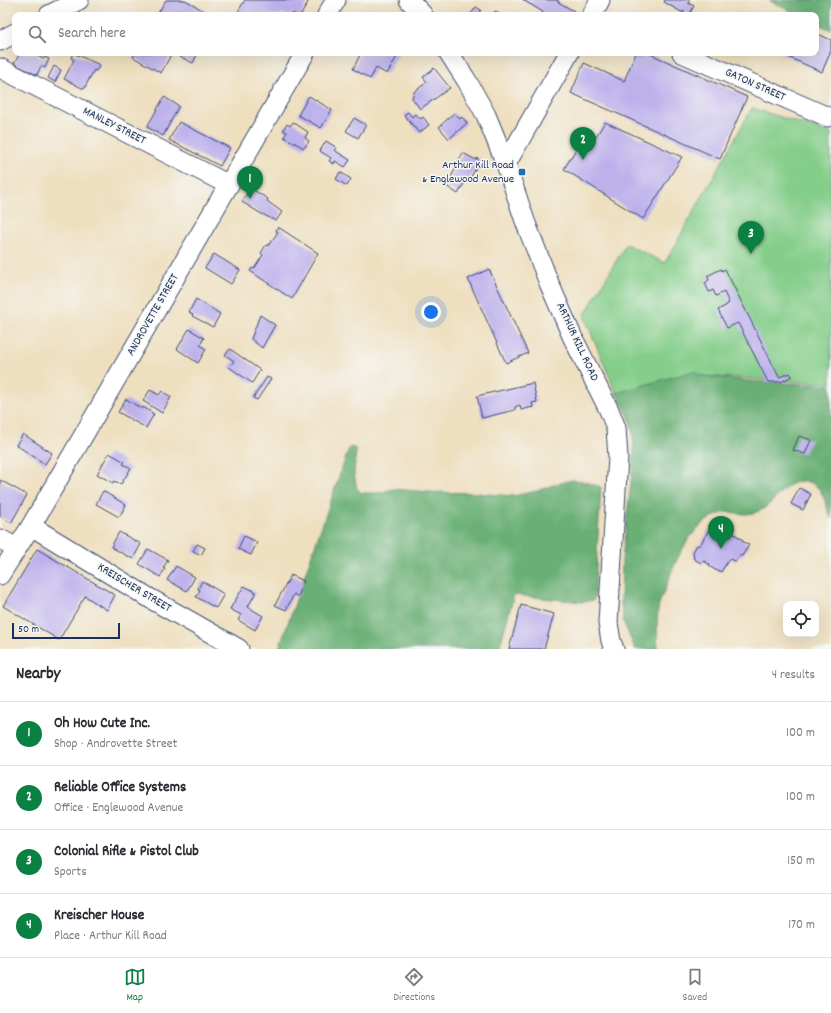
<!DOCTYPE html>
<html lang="en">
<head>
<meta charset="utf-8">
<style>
	body { margin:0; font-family:Dekko,sans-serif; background:#f7f7f7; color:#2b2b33 }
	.controls { position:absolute; right:12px; bottom:12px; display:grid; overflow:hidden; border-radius:8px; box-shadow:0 4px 16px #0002 }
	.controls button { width:36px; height:36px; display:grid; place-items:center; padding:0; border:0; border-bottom:1px solid #e1e1e2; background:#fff; color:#2b2b33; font:20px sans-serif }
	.scale { position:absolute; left:12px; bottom:10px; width:108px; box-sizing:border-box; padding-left:4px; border:2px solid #1b2f5e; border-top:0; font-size:11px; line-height:14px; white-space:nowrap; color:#1b2f5e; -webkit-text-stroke:3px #f6f6f2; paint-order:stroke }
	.you { position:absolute; left:431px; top:312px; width:14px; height:14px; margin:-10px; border:3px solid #fff; border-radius:50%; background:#1a73e8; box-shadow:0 0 0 6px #1a73e833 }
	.badge { display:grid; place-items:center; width:26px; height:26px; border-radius:50%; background:#0b8043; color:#fff; font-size:13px; font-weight:700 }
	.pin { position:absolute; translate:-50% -33px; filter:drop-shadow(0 1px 2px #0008) }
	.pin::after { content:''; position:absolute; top:21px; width:14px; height:12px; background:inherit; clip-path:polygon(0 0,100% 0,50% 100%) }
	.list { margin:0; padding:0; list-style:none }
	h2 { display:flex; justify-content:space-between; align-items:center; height:52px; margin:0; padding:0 16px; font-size:17px }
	h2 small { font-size:13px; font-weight:400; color:#7c7c81 }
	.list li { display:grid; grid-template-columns:26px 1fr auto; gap:12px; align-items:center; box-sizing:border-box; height:64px; padding:0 16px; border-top:1px solid #e1e1e2 }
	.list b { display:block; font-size:15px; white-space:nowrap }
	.list p { margin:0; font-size:13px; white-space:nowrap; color:#7c7c81 }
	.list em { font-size:13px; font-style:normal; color:#7c7c81 }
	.icon { flex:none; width:22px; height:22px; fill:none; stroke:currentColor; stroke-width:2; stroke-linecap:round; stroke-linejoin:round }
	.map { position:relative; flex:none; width:831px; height:649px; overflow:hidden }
	.search { position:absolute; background:#fff; box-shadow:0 4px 16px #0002; left:12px; right:12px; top:12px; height:44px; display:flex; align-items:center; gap:10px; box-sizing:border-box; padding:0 14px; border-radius:8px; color:#7c7c81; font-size:15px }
	.sheet { height:308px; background:#fff }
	nav { display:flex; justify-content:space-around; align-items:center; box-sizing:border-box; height:56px; border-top:1px solid #e1e1e2; background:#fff; font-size:11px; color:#7c7c81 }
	nav a { display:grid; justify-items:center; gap:2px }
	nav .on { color:#0b8043 }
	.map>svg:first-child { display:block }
	.green { fill:#84cd8a; stroke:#507e74 }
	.forest { fill:#6bb076; stroke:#43706a }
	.building { fill:#bdb1ec }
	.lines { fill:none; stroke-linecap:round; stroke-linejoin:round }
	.minor-casing { stroke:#3b496d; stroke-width:21 }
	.minor { stroke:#fff; stroke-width:19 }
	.poi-dot { fill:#1f6fb2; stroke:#f6f6f2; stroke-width:1.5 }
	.labels { text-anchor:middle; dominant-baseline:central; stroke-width:3; stroke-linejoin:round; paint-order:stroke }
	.street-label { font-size:12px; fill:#1b2f5e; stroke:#f6f6f2 }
	.poi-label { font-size:12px; fill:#1b2f5e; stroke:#f6f6f2; text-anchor:end }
</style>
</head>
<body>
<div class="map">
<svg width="831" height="649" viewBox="0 0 831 649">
	<rect width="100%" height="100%" fill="#f6f6f2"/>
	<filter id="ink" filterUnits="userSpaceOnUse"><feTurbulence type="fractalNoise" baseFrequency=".025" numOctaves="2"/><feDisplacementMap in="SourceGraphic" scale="8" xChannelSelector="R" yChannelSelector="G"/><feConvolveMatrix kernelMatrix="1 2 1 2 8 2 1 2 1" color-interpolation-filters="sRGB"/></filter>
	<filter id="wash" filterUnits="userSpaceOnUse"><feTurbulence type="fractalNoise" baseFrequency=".012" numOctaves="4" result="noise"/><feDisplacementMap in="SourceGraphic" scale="16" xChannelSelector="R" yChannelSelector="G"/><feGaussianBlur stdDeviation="0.9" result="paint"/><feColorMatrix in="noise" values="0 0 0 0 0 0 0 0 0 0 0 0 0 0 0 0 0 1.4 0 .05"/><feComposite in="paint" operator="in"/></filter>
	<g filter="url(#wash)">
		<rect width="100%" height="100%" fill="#eedfbf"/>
		<path class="green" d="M752,108L831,133V384L704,376L616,393L584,316L626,244L665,263Z"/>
		<path class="forest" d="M770,0H831V30L816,23V15H799L770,1Z
			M694,371L699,375L704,376L747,381L831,386V519C828,511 824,496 820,490C817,486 813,483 808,482C786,476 776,504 759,511C744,518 734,510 723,513C691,522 676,559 666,587C663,594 659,602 658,610C657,622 657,637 658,649H635L623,621L621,603L622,559L634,456L633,434L629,417L616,393Z
			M353,447L356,450L354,474L357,489L362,493H378L393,489L429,492L476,493L513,496L537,491L553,485L572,480L582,481L601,487L594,600L582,602L514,595L499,649H279L349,448Z"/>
		<g id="blocks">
			<path class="building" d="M166,0H185L211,15H157Z
				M245,0H309L301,15H296L293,13L291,15H286L282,13L281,15H236Z
				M523,0H558V2L574,11L571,15H544L542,13L543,12Z
				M665,0H690L688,3L694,6L689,15L683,11V13L664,2Z
				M476,7L481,10L479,13L482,15H470Z
				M495,11L501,15H493Z
				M816,33L831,40V51L822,72L779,53H816Z
				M20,53H37V56L44,59L45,57L49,59L45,68L41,66L37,75L14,64Z
				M73,53L100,65L96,71L94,70L84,89L64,79L74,60L71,58Z
				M135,53H198L193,63L172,53L161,73L133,57Z
				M361,53H399L387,74L376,68L370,79L353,69Z
				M636,53H648L747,97L720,159L571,93L584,63L624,81Z
				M54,66L61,70L55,82L48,78Z
				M434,68L450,88L420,109L412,98L414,92L427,82L423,77Z
				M309,96L332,110L321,128L298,115Z
				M164,97L179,106L163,136L147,127Z
				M408,112L412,117L415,114L421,119L423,117L429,125L419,133L404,115Z
				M454,113L460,119L462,117L467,123L449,139L439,127Z
				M354,118L366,125L358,138L346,131Z
				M179,122L230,148L220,166L169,140Z
				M293,122L308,132L305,138L309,141L304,148L284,137L287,132L283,130L287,124L290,126Z
				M605,122L682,157L643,219L564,169L579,144L587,150Z
				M326,141L334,146L336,148L334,150L350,160L345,167L335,161L334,164L329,161L331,158L320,151Z
				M463,153L476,160L477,158L480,161L468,182L466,180L458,194L446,186L457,166L456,165Z
				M340,172L351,179L347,186L336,179Z
				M250,188L268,199L267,201L282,212L276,221L260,213L242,202Z
				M278,227L318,253L292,299L250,271L252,268L254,269L263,255L261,253L266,245L268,246L278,232L276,231Z
				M214,254L240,270L231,284L205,268Z
				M489,269L528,353L506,363L468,279Z
				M721,269L722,271L725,269L779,377L790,373L792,376L781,382H768L738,323L727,328L718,310L727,305V304L729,303L724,292L716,296L713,290L709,292L705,283L709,280L707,276Z
				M196,299L220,314L213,327L192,316L193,315L189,312Z
				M260,315L275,325L262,348L251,339Z
				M189,329L204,338L200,345L206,349L198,363L177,349Z
				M230,349L260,370L252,383L229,367L234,361L225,355Z
				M267,377L271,379L257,400L253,398Z
				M533,383L537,402L532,403L533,407L521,410L520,405L515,407V410L482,418L477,396Z
				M150,390L159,395L162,391L171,397L162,413L143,401Z
				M126,399L142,409L143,407L154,414L146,428L118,412Z
				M23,434L52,453L45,464L16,445Z
				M799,436L811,440L805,454L793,450Z
				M109,453L125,462L123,464L131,468L121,484L114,481L113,483L97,474Z
				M0,480L27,495L11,523L0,516Z
				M799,488L811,494L803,510L791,504Z
				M103,491L126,505L119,517L96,504Z
				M715,524L726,531L727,529L743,540L742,541L749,545L742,556L740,555L736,561L729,559L721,572L718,570L717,571L709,566L710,565L704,561L701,563L694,559L693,552L697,545H700L709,530L711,531Z
				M119,532L141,544L133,559L111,547Z
				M244,536L257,542L251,555L238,549Z
				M197,544L205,548L201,555L193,551Z
				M37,549L115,595L107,610L85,596L59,640L3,606Z
				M148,549L168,560L163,568L165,569L160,577L139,564Z
				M176,566L195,577L187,591L167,580Z
				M291,575L304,581L298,597L294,594L286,610L275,605Z
				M202,581L224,594L216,608L196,597L200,590L198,589Z
				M244,586L256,592L248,607L263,616L255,630L238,620L241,615L230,609Z
				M521,605L554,614L544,649H509Z"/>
		</g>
	</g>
	<g filter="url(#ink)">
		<use href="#blocks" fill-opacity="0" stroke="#3b496d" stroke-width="1"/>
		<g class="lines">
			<g class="minor-casing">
				<path id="minor" d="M409,0L423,15
					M49,15L79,0
					M327,15L336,0
					M592,15L600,0
					M0,41L15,33
					M449,53L467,81L486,115L506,164L525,221L549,283L572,336L609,410L616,428L618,457L608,623L611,641L614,649
					M682,53L828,117
					M0,68L229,185
					M506,164L569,53
					M31,526L151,599L239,649
					M0,539L17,548
					M0,575L31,526L305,53"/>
			</g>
			<use href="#minor" class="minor"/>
		</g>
	</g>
	<rect class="poi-dot" x="518" y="168" width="8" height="8" rx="2"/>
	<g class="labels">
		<g class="street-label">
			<text transform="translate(755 85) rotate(24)">GATON STREET</text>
			<text transform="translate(114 126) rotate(27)">MANLEY STREET</text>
			<text transform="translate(153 315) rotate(-60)">ANDROVETTE STREET</text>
			<text transform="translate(577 342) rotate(65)">ARTHUR KILL ROAD</text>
			<text transform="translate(134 588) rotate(31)">KREISCHER STREET</text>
		</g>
		<g class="poi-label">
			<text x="514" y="165">Arthur Kill Road<tspan x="514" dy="14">&amp; Englewood Avenue</tspan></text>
		</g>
	</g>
</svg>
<div class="controls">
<button><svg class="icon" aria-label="locate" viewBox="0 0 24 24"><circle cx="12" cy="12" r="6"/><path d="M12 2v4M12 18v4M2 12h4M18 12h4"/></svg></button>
</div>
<div class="scale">50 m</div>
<div class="you"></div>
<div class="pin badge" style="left:250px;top:199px">1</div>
<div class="pin badge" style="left:583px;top:160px">2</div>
<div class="pin badge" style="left:751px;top:254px">3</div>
<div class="pin badge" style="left:721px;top:549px">4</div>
<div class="search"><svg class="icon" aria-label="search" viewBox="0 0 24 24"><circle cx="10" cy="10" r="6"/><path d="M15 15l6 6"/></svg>Search here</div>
</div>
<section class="sheet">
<h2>Nearby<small>4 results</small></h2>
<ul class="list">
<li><span class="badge">1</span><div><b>Oh How Cute Inc.</b><p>Shop · Androvette Street</p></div><em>100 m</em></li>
<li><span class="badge">2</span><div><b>Reliable Office Systems</b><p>Office · Englewood Avenue</p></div><em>100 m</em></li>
<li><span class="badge">3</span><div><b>Colonial Rifle &amp; Pistol Club</b><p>Sports</p></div><em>150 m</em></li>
<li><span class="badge">4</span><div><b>Kreischer House</b><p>Place · Arthur Kill Road</p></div><em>170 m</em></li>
</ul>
</section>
<nav>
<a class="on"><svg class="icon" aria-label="map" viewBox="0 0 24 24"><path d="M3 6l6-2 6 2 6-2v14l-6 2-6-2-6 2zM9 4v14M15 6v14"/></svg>Map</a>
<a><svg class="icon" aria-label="directions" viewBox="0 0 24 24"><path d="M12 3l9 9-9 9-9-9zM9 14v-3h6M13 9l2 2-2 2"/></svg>Directions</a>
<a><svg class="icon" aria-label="saved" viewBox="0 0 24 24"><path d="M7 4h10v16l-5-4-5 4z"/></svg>Saved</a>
</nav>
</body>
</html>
